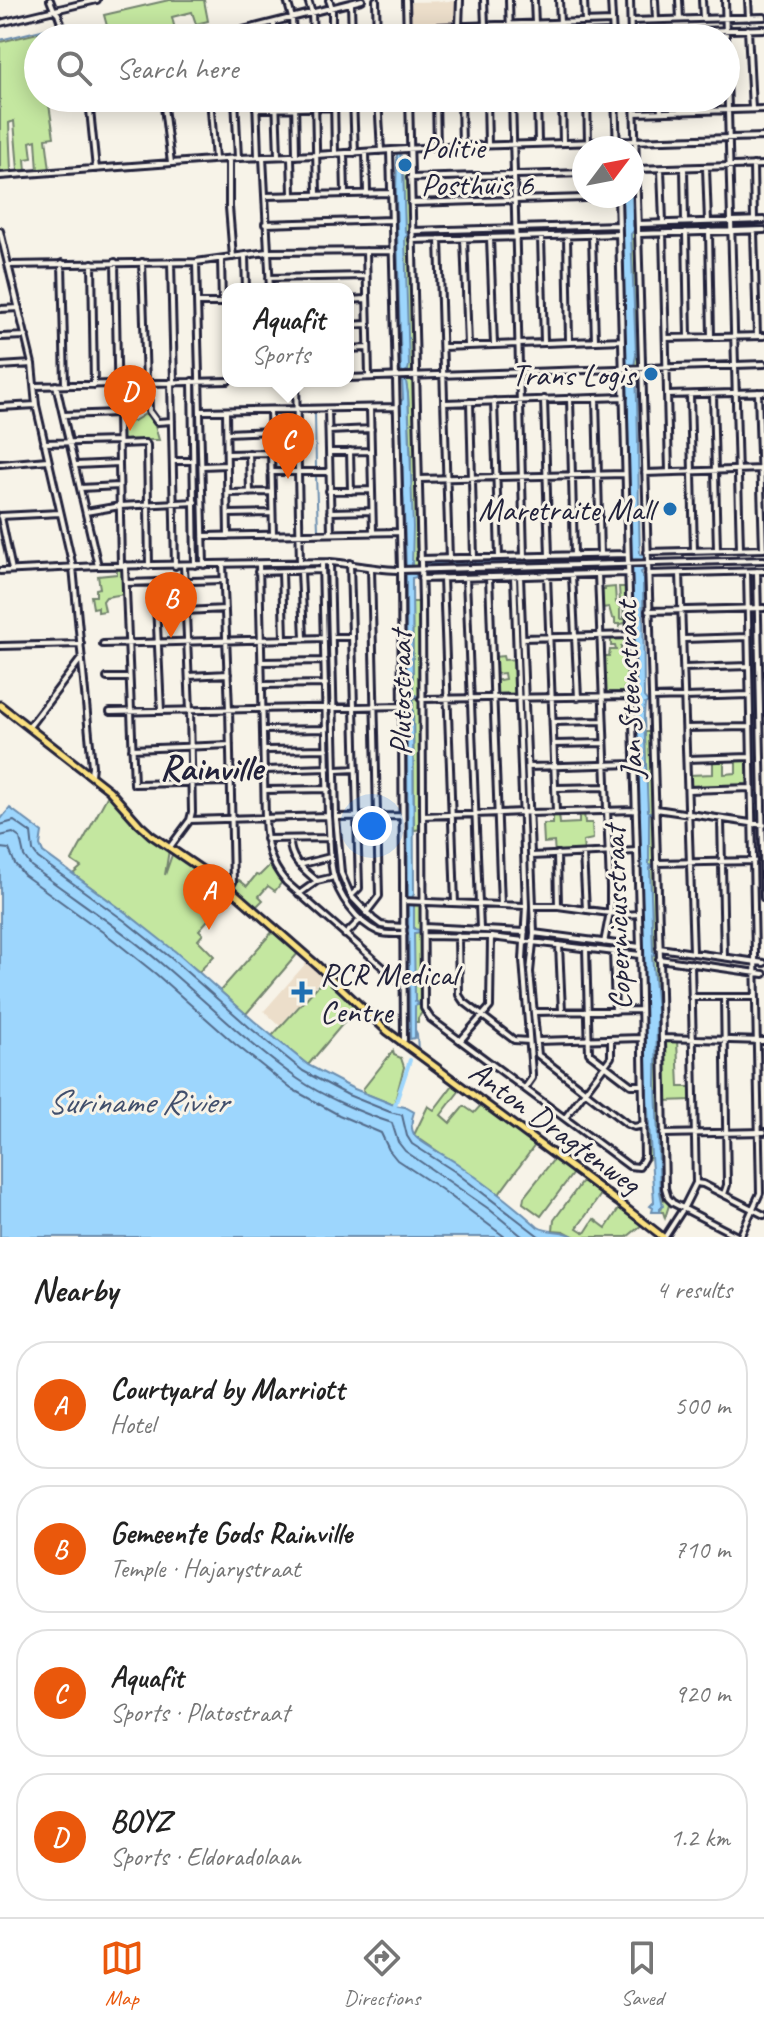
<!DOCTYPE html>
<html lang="en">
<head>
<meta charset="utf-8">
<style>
	body { margin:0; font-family:Caveat,sans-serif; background:#f6f6f6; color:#222 }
	.compass { position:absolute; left:572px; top:136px; width:72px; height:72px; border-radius:50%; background:#fff; box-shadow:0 4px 20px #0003; rotate:58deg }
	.you { position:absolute; left:372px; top:826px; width:28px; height:28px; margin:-20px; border:6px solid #fff; border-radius:50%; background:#1a73e8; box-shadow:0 0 0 12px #1a73e833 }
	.badge { display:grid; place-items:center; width:52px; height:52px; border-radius:50%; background:#ea580c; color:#fff; font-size:26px; font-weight:700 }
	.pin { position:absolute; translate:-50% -66px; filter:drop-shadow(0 2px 4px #0008) }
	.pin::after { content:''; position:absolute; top:42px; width:28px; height:24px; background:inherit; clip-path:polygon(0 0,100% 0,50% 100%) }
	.popup { position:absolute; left:222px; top:283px; width:132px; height:104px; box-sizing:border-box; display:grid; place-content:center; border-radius:16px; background:#fff; filter:drop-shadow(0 2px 6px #0005); font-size:26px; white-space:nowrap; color:#767676 }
	.popup b { font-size:30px; color:#222 }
	.popup::after { content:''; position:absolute; left:50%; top:100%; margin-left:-16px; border:16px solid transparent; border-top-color:#fff }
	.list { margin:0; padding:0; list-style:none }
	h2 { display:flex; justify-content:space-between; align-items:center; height:104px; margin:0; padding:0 32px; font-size:34px }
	h2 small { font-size:26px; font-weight:400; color:#767676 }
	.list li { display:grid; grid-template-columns:52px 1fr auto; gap:24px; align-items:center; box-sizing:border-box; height:128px; margin:0 16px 16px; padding:0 16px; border:2px solid #e0e0e0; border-radius:32px }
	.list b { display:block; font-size:30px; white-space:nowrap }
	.list p { margin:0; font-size:26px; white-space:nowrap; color:#767676 }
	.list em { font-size:26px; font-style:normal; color:#767676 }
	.icon { flex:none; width:44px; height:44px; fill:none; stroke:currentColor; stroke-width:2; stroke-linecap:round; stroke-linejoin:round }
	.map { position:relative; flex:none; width:764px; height:1237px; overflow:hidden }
	.search { position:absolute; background:#fff; box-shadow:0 4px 20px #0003; left:24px; right:24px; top:24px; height:88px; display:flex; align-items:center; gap:20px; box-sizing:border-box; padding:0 28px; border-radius:44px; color:#767676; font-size:30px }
	.sheet { height:680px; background:#fff }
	nav { display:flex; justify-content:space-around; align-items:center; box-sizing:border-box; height:112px; border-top:2px solid #e0e0e0; background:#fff; font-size:22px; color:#767676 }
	nav a { display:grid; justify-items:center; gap:4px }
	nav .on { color:#ea580c }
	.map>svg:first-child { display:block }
	.built { fill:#ecdeca }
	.green { fill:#c4e7a0; stroke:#73846e; stroke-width:2 }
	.water { fill:#9dd6fd; stroke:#6c8eaf; stroke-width:2 }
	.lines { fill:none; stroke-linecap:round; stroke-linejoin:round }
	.shore { stroke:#536a89; stroke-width:2 }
	.stream { stroke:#6c8eaf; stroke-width:2 }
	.canal { stroke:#9dd6fd; stroke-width:4 }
	.minor-casing { stroke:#22223b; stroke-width:10 }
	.major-casing { stroke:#22223b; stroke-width:11 }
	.minor { stroke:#f7f3e8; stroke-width:4 }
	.major { stroke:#fbe180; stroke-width:5 }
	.poi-dot { fill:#1f6fb2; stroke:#f7f3e8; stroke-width:3 }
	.labels { text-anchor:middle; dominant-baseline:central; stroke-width:6; stroke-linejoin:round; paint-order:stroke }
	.poi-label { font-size:32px; fill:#22223b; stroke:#f7f3e8; text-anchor:start }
	.street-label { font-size:32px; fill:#22223b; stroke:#f7f3e8 }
	.water-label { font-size:34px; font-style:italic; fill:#414f6c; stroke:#f7f3e8 }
	.quarter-label { font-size:36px; font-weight:bold; fill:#22223b; stroke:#f7f3e8 }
</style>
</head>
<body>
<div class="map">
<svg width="764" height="1237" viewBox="0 0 764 1237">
	<rect width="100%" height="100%" fill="#f7f3e8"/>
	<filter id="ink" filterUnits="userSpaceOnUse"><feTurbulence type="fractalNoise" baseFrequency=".0125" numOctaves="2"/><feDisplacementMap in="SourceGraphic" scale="16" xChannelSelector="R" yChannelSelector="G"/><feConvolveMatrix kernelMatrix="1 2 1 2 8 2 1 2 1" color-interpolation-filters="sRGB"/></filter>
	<g filter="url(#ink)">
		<path class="built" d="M458,1V23L455,25L409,26L408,25V2Z
			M307,962L324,976L280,1026L264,1011Z"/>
		<path class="green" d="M169,0H204L208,21L196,24L192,12L172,17L177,38H70L69,34L107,26L104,15Z
			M59,28L63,38H38V98H48L54,137L46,138L50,170L38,171L36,140L30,142L32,158L25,159L26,171L18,170L14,121L9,123L11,171L0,172V42Z
			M631,143L635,147L640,365L634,366L636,355L631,233L636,230L635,227H633L632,148L627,145L618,148L620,144Z
			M403,168L409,172L414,371L406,373L408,370Z
			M413,378L414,379L418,513H416V547L419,548V565L412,566L411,458L408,394L405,379Z
			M193,384H197L202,561L200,563H197Z
			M147,413L155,426L159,440H147L146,442L120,443L119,422L134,421Z
			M629,566H631L633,623L647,1095L651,1157L644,1163L641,949Z
			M117,568H123L124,571L125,594L106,597L103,601L105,611L98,612V607L93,608L91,596H96V589L100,588L98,576L117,574Z
			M406,584L408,878L405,879L403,588Z
			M615,587L616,603L620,607V619H624L623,605L620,601L619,587H628L630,630H627L625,623L621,624L619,628V624H615V619L612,618L609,607L601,608V590H605V588Z
			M412,602H420L422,829L414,830L413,699L417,698L413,694Z
			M611,638L629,639L630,652L627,653V645L621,646V654H626L627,687L624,688L625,692H604L603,656H609L610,650H616L615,646H611Z
			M503,656L504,660L516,659L517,693L495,694L494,681L505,679L504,673L495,674L494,657Z
			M645,732H651L657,896L664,1191L670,1202L665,1218L663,1212H660L662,1200L660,1192L656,1084L657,1011L652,956L656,954L655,952L653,951L650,868L652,866L649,864Z
			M747,758L749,761L750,784L748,787L692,789L689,787V775L713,774V760L724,759V774L736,773V759Z
			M109,793L149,838L169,850L165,875L173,852L207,875L194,892L216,911L199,930L203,934L198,940L214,956L199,972L129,915L73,874L81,867L72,861Z
			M584,812L585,823H592L593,839L583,841L584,852L555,854L554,842L544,843L543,824H553V813H559L560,824L579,823V813Z
			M271,864L282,882L275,891L268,886L259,896L263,900L255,908L232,889L239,880L247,886L256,875L259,876Z
			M411,902L421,903L422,906L423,1011L418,1018V1022H415V1005H418L415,1001L413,933L419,932L414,929V906Z
			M274,930L299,952L246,1014L220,991Z
			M325,978L357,1007L308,1065L272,1036Z
			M664,1040H677L679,1087H692V1100L664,1101Z
			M393,1051L394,1055L401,1058L404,1067L394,1105L364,1093L363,1089Z
			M453,1085L460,1090L441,1115L450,1123L464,1106L474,1113L481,1105L535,1145L499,1194L414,1135L428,1106L434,1110Z
			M554,1159L573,1173L541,1216L523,1203L524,1197Z
			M584,1179L602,1193L577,1228L585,1233L594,1219L606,1228L620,1207L643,1224L627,1237H575L564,1231L553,1230L554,1220Z"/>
		<path class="water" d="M397,153H400L403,168L405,232L408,234L405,238L409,366L408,370L403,373L401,370L396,195Z
			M621,196H632L633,226L636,228L631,234L636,355L634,366H628L626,363Z
			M634,371L636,376C639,435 638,494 640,554L644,555L645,558L640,561H630L627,373Z
			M402,379L406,381L408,394L413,527L412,566L406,567L400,402L403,399Z
			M622,556L624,557V560L424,565L426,562Z
			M631,566L644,567L645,570L641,572L643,578L644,697L648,702L645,704L644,716L648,811L651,813L649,814V864L652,867L650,868L653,951L656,953L652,956L657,1011L656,1084L660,1192L663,1206L660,1208V1212H652L653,1208L650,1206L654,1202L647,1095Z
			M605,568H623L625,570L623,572L425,576V573Z
			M409,573L416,574V577L412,578L413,694L417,696L413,699L414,894L411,900H408L406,595V574Z
			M752,612L754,613L758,820L755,819L754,798Z
			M10,808L42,832L40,845L43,852L129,915L176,952L254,1021L308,1065L352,1088L394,1105L405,1107L414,1112C411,1120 410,1128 415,1136C421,1143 448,1157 458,1164C486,1184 513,1204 538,1227C550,1234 562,1228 575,1237H0V820Z
			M408,902H411L414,906V929L420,930V932L414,933L415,1001L419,1004L415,1006V1038L410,1039Z"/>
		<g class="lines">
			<path class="shore" d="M0,825L14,821L31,833L33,851L38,858L125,921L171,958L249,1027L303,1071L348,1095L390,1112L402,1115L407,1136L412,1144L454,1171L540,1237
				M0,836L13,833L20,838L24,856L31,866C75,899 122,929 163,965C208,1003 250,1046 298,1079C322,1096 364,1114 392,1123L398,1142L405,1151L489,1209L523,1237
				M0,848L9,849L15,864L24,875L111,938L156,974L235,1044L290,1088L339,1115L381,1133L389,1150L397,1160L441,1189L505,1237"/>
			<path class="stream" d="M0,40L58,26
				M193,265L196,379
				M196,386L199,561
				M315,413L316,469
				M316,475L318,530
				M327,566L328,634
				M517,581L521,696
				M329,642L331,703
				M556,694L575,695
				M580,694L599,693
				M605,694L628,693
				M450,695H467
				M473,695H490
				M497,695H513
				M529,695L548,694
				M521,703L525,807
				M331,709L334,813
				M526,815L529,903
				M334,821C335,862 335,881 362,914
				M529,910L530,929
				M367,918L381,929L400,931
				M429,931L520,937
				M538,939L634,952
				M528,944L525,963L528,1002
				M415,1030L417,1034L418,1051
				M533,1059L534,1074"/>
			<path class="canal" d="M393,1111L410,1060"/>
			<g class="minor-casing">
				<path id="minor" d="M50,0L54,10L58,14L66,38
					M287,0L292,18L293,38
					M308,0L312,13L313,38
					M329,0L332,8V38
					M376,0L377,38
					M406,0L407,38
					M484,0L485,25
					M509,0L510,38
					M534,0L535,24
					M559,0L560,23
					M584,0L585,22
					M611,0L613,38
					M630,0L631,38
					M655,0L656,20
					M679,0L680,19
					M702,0L703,18
					M725,0L740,549
					M748,0L749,18
					M351,4L352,38
					M631,21L764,17
					M0,23L97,0
					M274,23V38
					M459,26L460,0
					M254,27V38
					M407,28L612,21
					M748,29L752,109
					M631,33L764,29
					M211,38L362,0
					M459,38L612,33
					M87,98L90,110L96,169
					M210,98L215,159
					M235,98L238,158
					M256,98L258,157
					M276,98L278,156
					M295,98L296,156
					M315,98L317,194
					M334,98L335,154
					M353,98L355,153
					M378,98L381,151
					M409,98L422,602L424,1008L431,1019L629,1166L639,1167L644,1158L640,947L628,563L618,196
					M436,98L437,147
					M461,98L462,147
					M487,98L488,145
					M512,98L524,557
					M537,98L538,143
					M562,98L563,143
					M587,98L588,142
					M615,98L617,148
					M634,98L661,992L665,1188L668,1198L673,1203L739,1237
					M660,98L661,112
					M682,98L683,112
					M705,98V111
					M163,99L171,163
					M88,101L102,98
					M256,109L379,106
					M635,113L764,109
					M390,151L401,570L404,1040L402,1043
					M366,152L367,193
					M344,154L345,193
					M263,157L270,289
					M291,157L292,194
					M229,159V207L233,257
					M753,165L754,221
					M706,167L708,222
					M684,168L685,222
					M636,169L764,165
					M661,169L663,222
					M0,176L238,158L316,155L437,147L764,137
					M410,178L584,173
					M265,196L391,193
					M411,203L618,197
					M265,224L391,220
					M638,224L764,220
					M0,231L32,364L36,405L73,567L92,766L91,775
					M412,231L619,225
					M709,231L711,337
					M754,231L757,336
					M686,232L688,337
					M663,233L669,472
					M639,234L764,230
					M567,236L569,341
					M592,236L595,341
					M541,237L544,342
					M464,238L468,345
					M490,238L494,345
					M439,239L449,559
					M412,240L619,234
					M366,251L369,376
					M245,256L246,289
					M221,259L222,303
					M115,262L121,565
					M142,262L146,383
					M171,262L174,382
					M196,262L204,565
					M62,263L65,385
					M92,263L94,385
					M8,265L196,262L267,252L392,251
					M269,278L366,276
					M348,300L366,299
					M197,303H228
					M0,309L19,308
					M348,325L367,324
					M0,337L26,336
					M666,338L764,336
					M443,347L622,340
					M348,349L367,348
					M0,366L32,364
					M348,378L764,364
					M192,381L195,565
					M296,381L300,563
					M171,382L175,566
					M148,383L149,411L157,422L172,421
					M56,385L98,566
					M35,386L228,381
					M758,392L763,549
					M713,394L717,550
					M668,395L764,392
					M690,395L694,551
					M570,398L574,555
					M596,398L600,555
					M544,399L549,556
					M494,401L499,557
					M470,402L474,558
					M444,403L624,397
					M0,407L36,405
					M370,408L373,532
					M328,409L331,533
					M270,410L273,534
					M201,411L396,407
					M226,411L228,536
					M64,415L117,413
					M329,431L371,429
					M227,433L270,431
					M44,443L118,441
					M119,444L145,443L147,445L149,566
					M350,451L351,491
					M329,452L371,451
					M249,453L250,493
					M228,454L270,453
					M174,461H193
					M0,464L48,460
					M76,465L119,463
					M202,466L227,465
					M271,472H328
					M645,473L762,469
					M419,479L624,474
					M80,488L119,486
					M329,491L371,490
					M227,493L271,492
					M86,512L120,506L195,502
					M330,512L372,511
					M228,514L272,513
					M0,516L60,513
					M1,517L12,570
					M203,536L400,532
					M647,552L764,549
					M420,559L627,554
					M330,562L336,817L341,873L351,896L373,919L381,925L388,926L404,927
					M322,563L328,816C330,835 329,855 333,873C338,895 357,923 379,932C386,935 395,934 404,934
					M350,563L359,888L351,896
					M223,564L229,709L233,882L229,888
					M259,564L265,818C266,844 269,862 286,882L401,983
					M125,565L134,784L230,782
					M0,571L98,566L330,562C354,564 377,570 401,570L764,560
					M301,571L304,638
					M757,571L764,898
					M258,572L322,570
					M282,572L284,638
					M680,573L693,952
					M598,574L610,887V912L604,943
					M648,574L764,571
					M547,575L556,812
					M572,575L578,698
					M514,576L526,906L523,960L532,1073V1078L525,1088
					M520,576L533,906L534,933L530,972L538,1055L627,1124L634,1127L644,1125
					M489,577L501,905
					M443,578L455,903
					M466,578L480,929
					M421,579L628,573
					M155,582L161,711
					M126,583L224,580
					M185,611L225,609
					M648,611L764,608
					M333,637H352
					M523,638L631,635
					M684,639L748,637
					M103,644L324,638
					M0,646L81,644
					M261,662L325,661
					M684,668L749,666
					M189,676L228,674
					M107,678H128
					M262,685L326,684
					M652,698L749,695
					M421,699L633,696
					M110,712L402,706
					M553,722L603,721
					M29,727L80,660
					M686,728L750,727
					M263,730L327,729
					M554,744L604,743
					M132,749L230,745
					M264,750L327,749
					M687,759L750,757
					M528,767L634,764
					M265,770L328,768
					M336,770L356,769
					M556,788L606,787
					M265,790L329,789
					M688,790L751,788
					M656,809L764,825
					M423,816L523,812L530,813L636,810
					M336,817L402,816
					M721,819L724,957
					M190,820L327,816
					M266,839L330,838
					M290,839C289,859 303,869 317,881
					M170,847L190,820L192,812L190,711L184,565
					M557,854L558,906
					M583,854L586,910
					M531,856L637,851
					M657,863L754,861
					M299,865L330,857
					M299,894L317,881L334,877
					M403,901L526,906
					M534,906H558L624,915L639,914
					M366,913L379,896L371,568
					M424,927L525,932
					M534,933L640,947
					M345,935L361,919
					M424,936L491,937L640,955
					M458,936L459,995L463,1001L514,1040L529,1041
					M559,945L562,1011
					M586,948L589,1053L631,1085H642
					M659,948L764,963
					M613,951L615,1011
					M659,959L764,974
					M691,997H756
					M724,998L727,1185L724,1194
					M534,1012L641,1010
					M662,1038L764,1041
					M461,1040L490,1007L491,937
					M537,1041L642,1038
					M565,1118L611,1057V1040
					M663,1134L764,1132
					M696,1183L703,1184L764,1215
					M665,1237L683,1209L696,1183L691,963
					M740,1237L760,1193L747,572"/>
			</g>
			<g class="major-casing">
				<path id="major" d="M0,705L109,790L139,824L151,835L229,888L318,966L387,1031L618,1202L663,1237"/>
			</g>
			<use href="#minor" class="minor"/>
			<use href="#major" class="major"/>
		</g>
	</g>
	<g class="poi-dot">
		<circle cx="405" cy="165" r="8"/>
		<circle cx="651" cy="374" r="8"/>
		<circle cx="670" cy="509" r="8"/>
		<path d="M298 980h8v8h8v8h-8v8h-8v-8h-8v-8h8z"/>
	</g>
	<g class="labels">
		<g class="poi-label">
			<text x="421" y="147">Politie<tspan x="421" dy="37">Posthuis 6</tspan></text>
			<text x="635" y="374" text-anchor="end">Trans Logis</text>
			<text x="654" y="509" text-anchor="end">Maretraite Mall</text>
			<text x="320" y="974">RCR Medical<tspan x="320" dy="37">Centre</tspan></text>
		</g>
		<g class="street-label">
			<text transform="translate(629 690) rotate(-92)">Jan Steenstraat</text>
			<text transform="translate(400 693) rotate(-90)">Plutostraat</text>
			<text transform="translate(617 918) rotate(-92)">Copernicusstraat</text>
			<text transform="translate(555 1127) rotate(36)">Anton Dragtenweg</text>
		</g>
		<g class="water-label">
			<text x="137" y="1101">Suriname Rivier</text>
		</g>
		<g class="quarter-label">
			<text x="211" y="768">Rainville</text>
		</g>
	</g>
</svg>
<svg class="compass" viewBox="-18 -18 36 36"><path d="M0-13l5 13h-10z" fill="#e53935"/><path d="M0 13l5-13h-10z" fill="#767676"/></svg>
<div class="you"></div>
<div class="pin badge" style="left:209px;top:930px">A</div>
<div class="pin badge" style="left:171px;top:638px">B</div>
<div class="pin badge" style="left:288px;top:479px">C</div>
<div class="popup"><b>Aquafit</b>Sports</div>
<div class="pin badge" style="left:130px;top:431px">D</div>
<div class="search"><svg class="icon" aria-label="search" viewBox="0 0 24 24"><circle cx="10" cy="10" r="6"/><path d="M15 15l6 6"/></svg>Search here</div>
</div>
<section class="sheet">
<h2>Nearby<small>4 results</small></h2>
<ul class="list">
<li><span class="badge">A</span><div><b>Courtyard by Marriott</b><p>Hotel</p></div><em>500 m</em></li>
<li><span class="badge">B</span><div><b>Gemeente Gods Rainville</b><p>Temple · Hajarystraat</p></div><em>710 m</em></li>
<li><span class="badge">C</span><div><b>Aquafit</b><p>Sports · Platostraat</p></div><em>920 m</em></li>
<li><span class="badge">D</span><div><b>BOYZ</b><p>Sports · Eldoradolaan</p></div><em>1.2 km</em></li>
</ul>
</section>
<nav>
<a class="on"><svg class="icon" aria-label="map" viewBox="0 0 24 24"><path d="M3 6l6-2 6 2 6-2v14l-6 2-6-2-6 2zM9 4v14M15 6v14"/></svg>Map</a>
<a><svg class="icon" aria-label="directions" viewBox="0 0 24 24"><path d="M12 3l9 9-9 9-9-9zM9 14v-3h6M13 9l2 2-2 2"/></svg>Directions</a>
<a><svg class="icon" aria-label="saved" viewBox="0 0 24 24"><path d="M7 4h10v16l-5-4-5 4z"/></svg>Saved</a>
</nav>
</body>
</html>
